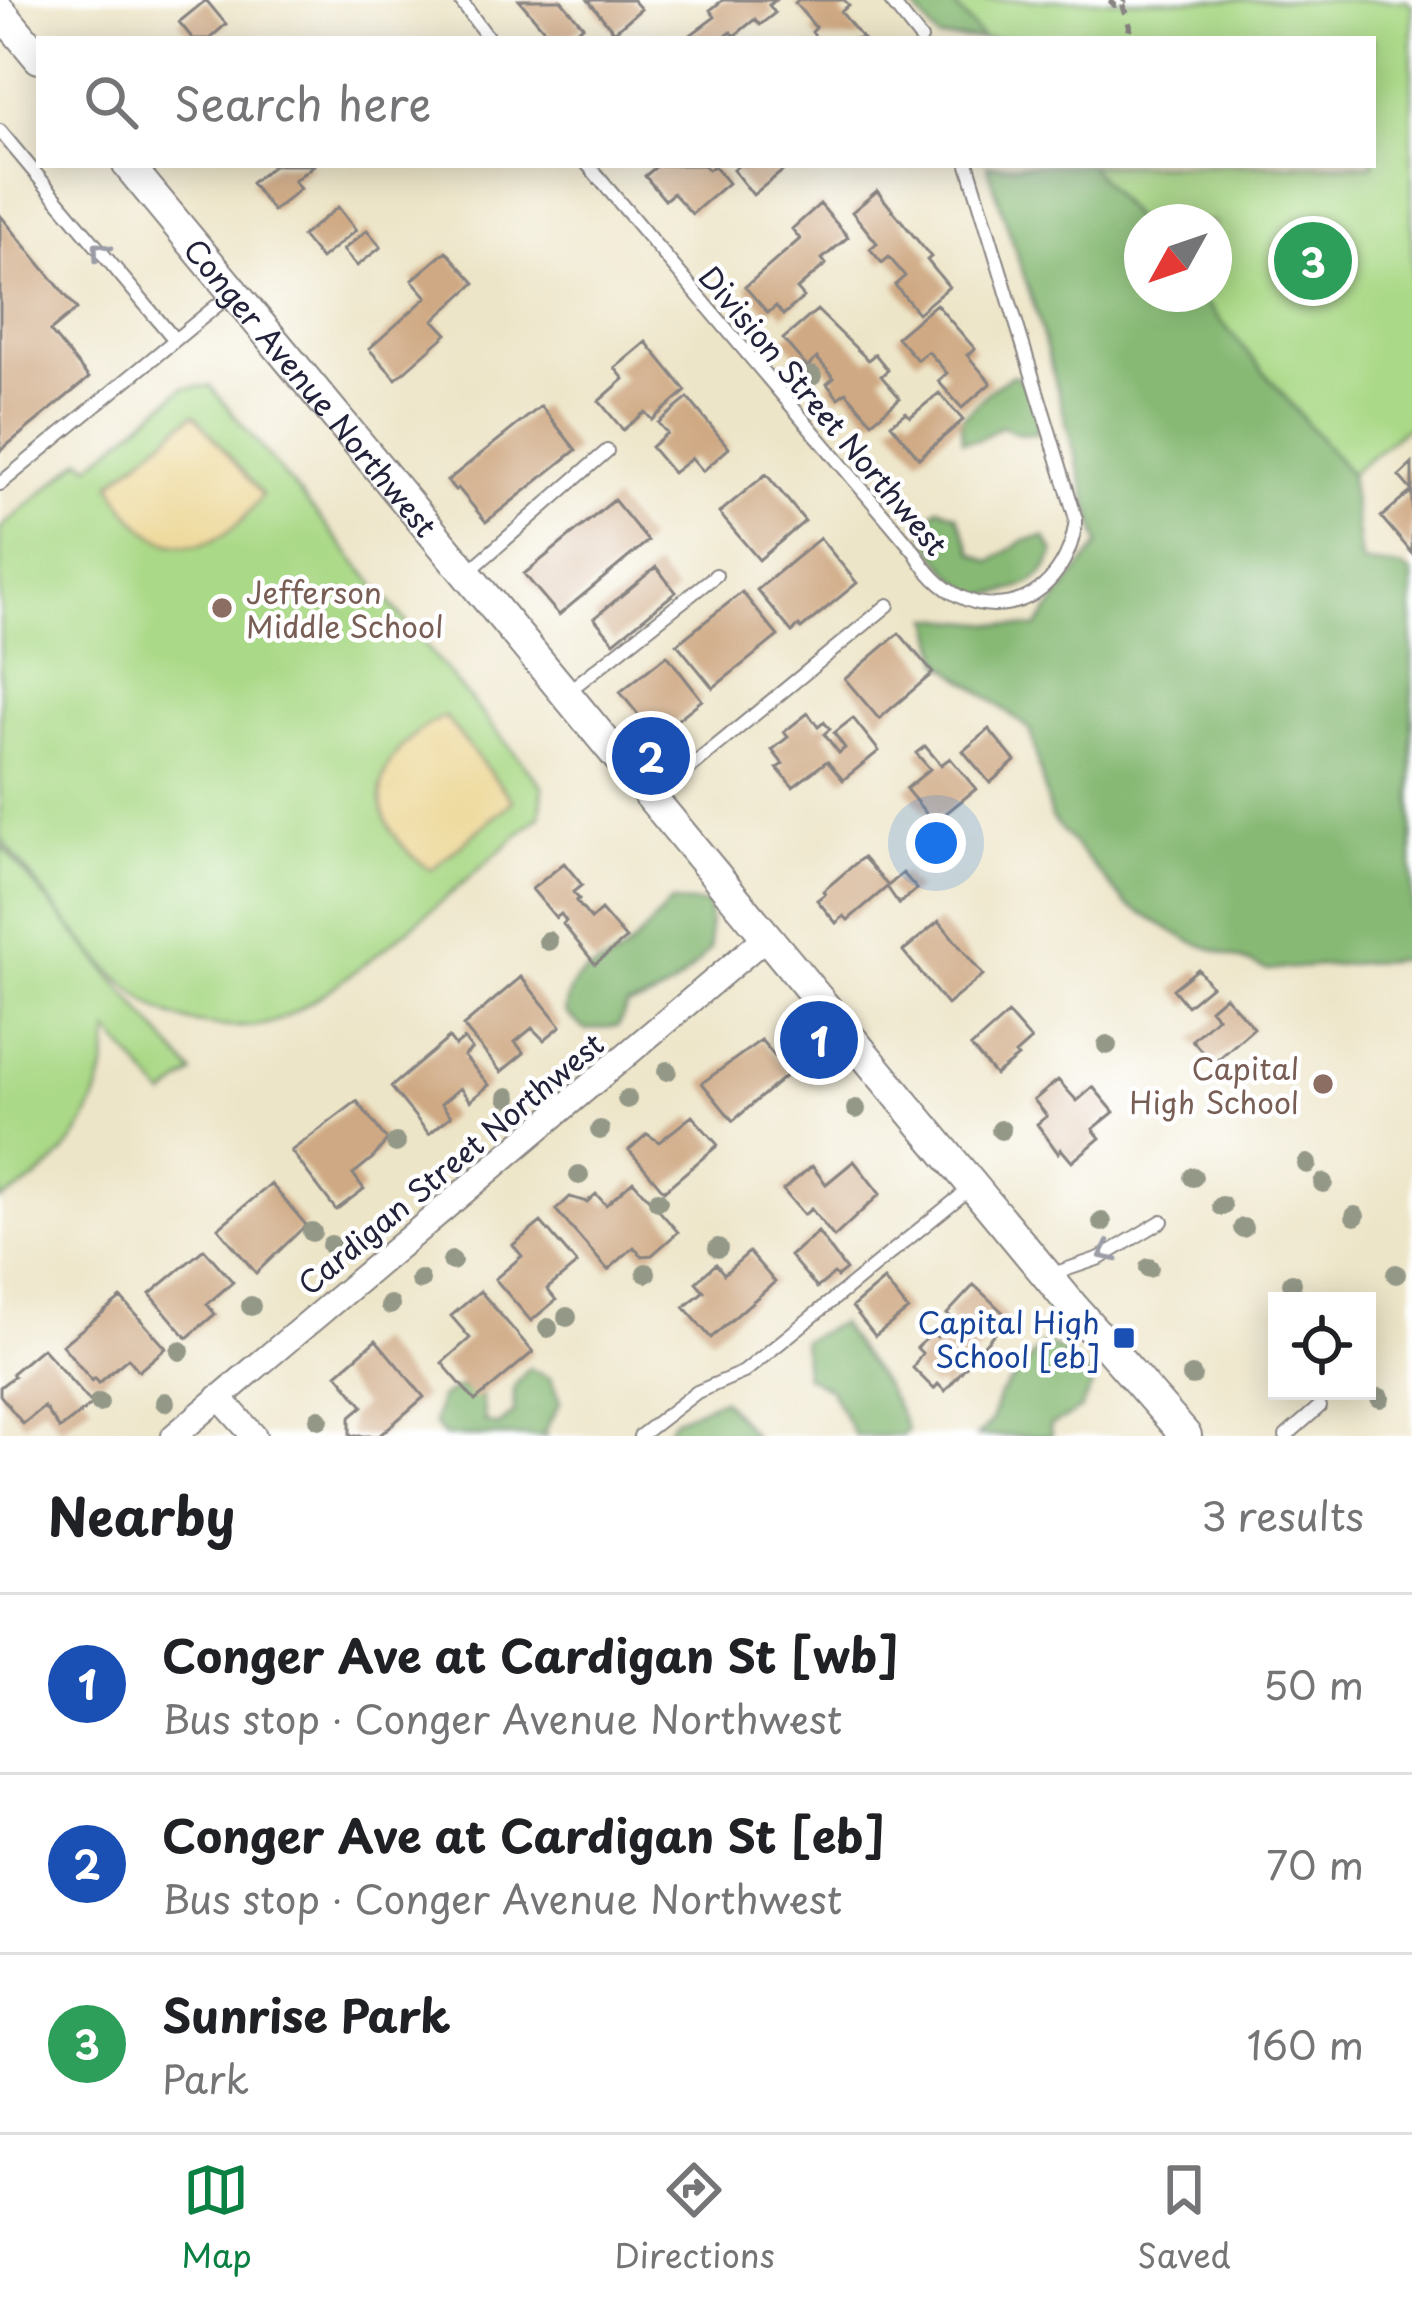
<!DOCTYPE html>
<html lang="en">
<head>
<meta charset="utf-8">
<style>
	body { margin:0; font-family:"Playpen Sans",sans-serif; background:#f2f2f2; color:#202124 }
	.controls { position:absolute; right:36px; bottom:36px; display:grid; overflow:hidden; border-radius:0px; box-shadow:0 6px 30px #0003 }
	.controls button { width:108px; height:108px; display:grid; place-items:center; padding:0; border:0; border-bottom:3px solid #e0e0e0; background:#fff; color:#202124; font:60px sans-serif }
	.compass { position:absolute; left:1124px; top:204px; width:108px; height:108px; border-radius:50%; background:#fff; box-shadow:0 6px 30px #0003; rotate:230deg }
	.you { position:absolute; left:936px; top:843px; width:42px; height:42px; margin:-30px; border:9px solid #fff; border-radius:50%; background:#1a73e8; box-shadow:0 0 0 18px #1a73e833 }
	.badge { display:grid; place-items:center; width:78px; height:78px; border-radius:50%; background:#0b8043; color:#fff; font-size:39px; font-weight:700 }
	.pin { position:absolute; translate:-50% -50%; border:6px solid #fff; box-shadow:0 3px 12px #0006 }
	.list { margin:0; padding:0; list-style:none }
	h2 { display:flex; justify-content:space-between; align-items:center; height:156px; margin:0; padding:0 48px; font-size:51px }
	h2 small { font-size:39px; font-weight:400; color:#757577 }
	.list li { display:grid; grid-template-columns:78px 1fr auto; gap:36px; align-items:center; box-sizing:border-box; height:180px; padding:0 48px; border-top:3px solid #e0e0e0 }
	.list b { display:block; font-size:45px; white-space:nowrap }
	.list p { margin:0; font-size:39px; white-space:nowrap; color:#757577 }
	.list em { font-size:39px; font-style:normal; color:#757577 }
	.icon { flex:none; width:66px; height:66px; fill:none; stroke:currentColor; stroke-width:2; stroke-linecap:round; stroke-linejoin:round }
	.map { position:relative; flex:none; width:1412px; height:1436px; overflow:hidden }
	.search { position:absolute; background:#fff; box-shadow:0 6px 30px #0003; left:36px; right:36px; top:36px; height:132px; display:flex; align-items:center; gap:30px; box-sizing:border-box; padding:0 42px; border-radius:0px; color:#757577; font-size:45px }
	.sheet { height:696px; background:#fff }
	nav { display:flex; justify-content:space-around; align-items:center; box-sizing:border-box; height:168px; border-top:3px solid #e0e0e0; background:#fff; font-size:33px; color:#757577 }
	nav a { display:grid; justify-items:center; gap:6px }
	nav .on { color:#0b8043 }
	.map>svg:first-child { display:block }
	.green { fill:#aad987; stroke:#667e61; stroke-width:3 }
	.forest { fill:#87b974; stroke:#546e58; stroke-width:3 }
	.sand { fill:#eeda9e; stroke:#887e6c; stroke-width:3 }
	.building { fill:#cfa983 }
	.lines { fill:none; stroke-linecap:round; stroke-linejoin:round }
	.service-casing { stroke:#888482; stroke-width:16 }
	.minor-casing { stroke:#888482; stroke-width:28 }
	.tertiary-casing { stroke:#888482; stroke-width:34 }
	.path { stroke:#888482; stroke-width:6; stroke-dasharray:9 9; stroke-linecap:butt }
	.service { stroke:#fff; stroke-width:12 }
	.minor { stroke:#fff; stroke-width:24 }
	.tertiary { stroke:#fff; stroke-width:30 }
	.tree { fill:#949887 }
	.oneway { stroke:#9c9ca7 }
	.education-dot { fill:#8d6e63; stroke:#fff; stroke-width:4.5 }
	.transit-dot { fill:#1a4fb4; stroke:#fff; stroke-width:4.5 }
	.labels { text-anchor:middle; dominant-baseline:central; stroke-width:9; stroke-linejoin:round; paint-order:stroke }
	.street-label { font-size:30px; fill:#22223b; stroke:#fff }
	.education-label { font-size:30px; fill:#785e54; stroke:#fff; text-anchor:start }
	.transit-label { font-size:30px; fill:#164399; stroke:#fff; text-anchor:end }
</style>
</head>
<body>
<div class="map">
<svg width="1412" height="1436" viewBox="0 0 1412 1436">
	<rect width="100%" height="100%" fill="#fff"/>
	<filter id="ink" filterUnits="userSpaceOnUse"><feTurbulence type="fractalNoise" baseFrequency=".00833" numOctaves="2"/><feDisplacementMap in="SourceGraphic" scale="24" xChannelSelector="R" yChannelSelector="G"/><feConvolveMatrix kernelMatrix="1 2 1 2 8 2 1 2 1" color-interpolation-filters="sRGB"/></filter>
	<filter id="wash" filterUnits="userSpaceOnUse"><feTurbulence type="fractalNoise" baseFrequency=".004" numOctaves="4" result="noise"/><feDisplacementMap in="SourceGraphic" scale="48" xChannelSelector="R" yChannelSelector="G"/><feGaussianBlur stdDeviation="2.7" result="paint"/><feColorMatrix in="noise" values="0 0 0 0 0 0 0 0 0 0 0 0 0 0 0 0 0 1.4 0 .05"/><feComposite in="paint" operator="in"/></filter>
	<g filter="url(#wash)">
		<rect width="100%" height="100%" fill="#ede5c8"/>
		<path class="green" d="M950,0H1407L1412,6V423L1350,474L1198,294H1214V222H1142V228L1089,165H1373V39H983Z
			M210,386L543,787L540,816C488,860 319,1016 262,1025C231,1030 182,1025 155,1007C96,968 46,893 0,838V529L82,459L90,466L183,388Z
			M0,844L193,1073L165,1097L109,1031C105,1107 70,1167 0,1200Z"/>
		<path class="forest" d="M908,0H950L983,39H939Z
			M987,165H1089L1142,228V294H1198L1350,474L1361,562L1403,568L1412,574V959L1268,970L1190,941L1127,905L1051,818L1030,729L942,663L931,618L1036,628L1099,544L1038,318Z
			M1013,375L1030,386L1039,423L1035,434L1016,433L1002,426L978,440L962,441L961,419L992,388Z
			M938,507L957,515L973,553L991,562L1023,541L1045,537L1054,552C1045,587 1011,593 978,595C950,577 936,558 923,528Z
			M671,902L709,904L710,949C685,978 665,999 627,1006L618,1026L585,1030L565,1012C571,965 591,976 623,953C640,939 656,918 671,902Z
			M839,1323C863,1360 893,1388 907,1431L901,1436H855L830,1389L805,1376L803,1341Z
			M1044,1342L1071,1356L1094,1380L1081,1409L1050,1426L1051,1436H977L991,1422L998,1397Z
			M529,1368L551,1379L560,1403L544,1432L546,1436H444L434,1424L440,1398L459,1387L482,1397L485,1422L498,1426L514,1413V1387Z
			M722,1399L754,1436H664L674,1420Z"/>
		<path class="sand" d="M194,414L262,495C215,568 148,561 111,483Z
			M444,716L513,801L431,870C357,819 368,755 444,716Z"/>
		<g id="blocks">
			<path class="building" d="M206,0L226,24L209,39H193L179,22Z
				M519,0H561L583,26L567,39H552Z
				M588,0H633L641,9L614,32Z
				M723,0H776L769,5L775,13L760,25L755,19L734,36L731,32L722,39H691L689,36L715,17L710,10Z
				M798,0H844L849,5L841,12L863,39H817L812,32L816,28L795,3Z
				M274,165H314L294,181L300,189L273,211L251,183Z
				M658,165H704L708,170L714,166L728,183L692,214L673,193L665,200L645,176Z
				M739,165H790L753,195L733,170Z
				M877,191L931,257L927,260L949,287L918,313L895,285L905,276L889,257L882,263L870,249L877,243L852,212Z
				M820,204L848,237L822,259L826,264L797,289L804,297L783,315L776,306L768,313L745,287L800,239L792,229Z
				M338,207L356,230L321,259L302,236Z
				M0,215L77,309L50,331L89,378L0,451Z
				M367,230L381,247L357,266L343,250Z
				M446,251L475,283L434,320L447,334L396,379L369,349L427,297L412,280Z
				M936,304L975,349L967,355L991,383L962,408L938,381L947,373L928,351L917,360L897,337Z
				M817,310L868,360L875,354L888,370L881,376L900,398L872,422L846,392L838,398L827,384L834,378L817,358L807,367L783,339Z
				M646,342L686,391L652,420L645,412L623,430L599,401L624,379L615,368Z
				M939,393L963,420L919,458L891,424L906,412L910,417Z
				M688,398L729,448L703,471L692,458L673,473L651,447L667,433L658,423Z
				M541,406L576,450L486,522L458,488L455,490L447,481Z
				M1412,464V553L1381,517L1412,491L1399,476Z
				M766,474L805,521L759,560L719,513Z
				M614,500L648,541L559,615L524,574Z
				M820,538L857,583L801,629L799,626L792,632L757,590Z
				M656,567L676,592L614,642L594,618Z
				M742,592L778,636L713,688L677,644Z
				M899,633L933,673L879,719L845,679Z
				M667,655L702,700L656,737L620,692Z
				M808,713L818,727L824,722L830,729L824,734L839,753L845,748L834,733L853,718L879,751L843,780L827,761L793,787L777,768L783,764L772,750L788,737L784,732Z
				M989,729L1015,761L990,783L963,751Z
				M925,746L941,765L950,758L976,789L934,823L906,789L930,769L916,753Z
				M863,857L888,886L903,873L917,889L899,904L887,887L848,920L844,916L836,923L817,900L825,894L823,891Z
				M564,863L582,885L573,892L579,899L576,901L591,919L601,910L626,939L595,964L563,924L566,921L561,914L556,918L532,889Z
				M939,921L983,975L947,1005L903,951Z
				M1198,969L1211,986L1187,1006L1173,989Z
				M521,977L561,1026L544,1040L532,1028L515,1042L524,1053L501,1072L463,1026Z
				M1225,996L1254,1028L1213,1064L1192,1040L1217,1017L1210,1009Z
				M1008,1014L1031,1040L1015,1054L1018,1057L995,1075L971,1047Z
				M449,1038L455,1046L464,1039L472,1049L464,1056L489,1085L470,1101L460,1088L441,1104L451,1116L429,1134L391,1087Z
				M761,1040L789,1073L733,1121L702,1083Z
				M1058,1080L1077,1101L1093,1087L1114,1112L1093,1129L1100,1138L1072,1162L1061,1149L1058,1153L1037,1124L1047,1116L1034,1100Z
				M357,1101L387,1140L374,1157L353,1174L364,1189L336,1210L291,1151Z
				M692,1116L718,1145L664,1191L629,1150L647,1134L659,1142Z
				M854,1161L880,1194L834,1237L811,1209L804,1215L783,1190L812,1166L826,1184Z
				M633,1181L678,1232L652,1255L642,1256L634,1247L608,1270L556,1210L570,1197L587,1202L596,1194L606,1205Z
				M271,1184L306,1225L256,1273L218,1228Z
				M541,1222L577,1264L547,1289L556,1300L531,1321L495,1279L522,1256L513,1245Z
				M818,1232L846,1270L837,1277L834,1274L817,1288L790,1256Z
				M204,1249L233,1282L207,1304L215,1314L187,1338L150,1294Z
				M749,1252L775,1282L711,1338L684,1307L704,1291L696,1282L716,1264L724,1274Z
				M884,1280L908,1310L875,1336L852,1307Z
				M974,1285L1008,1317L945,1391L938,1384L934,1389L913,1368L922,1353L917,1348L932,1333L937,1337L953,1319L947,1314Z
				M480,1291L533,1352L475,1401L442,1363L470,1338L451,1316Z
				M121,1298L166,1348L139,1371L128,1358L99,1383L95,1378L92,1381L62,1345Z
				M376,1340L424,1397L379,1436H350V1417L363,1406L337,1374Z
				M42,1348L92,1404L60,1429L44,1407L23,1424L0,1395V1387L14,1376L12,1373Z"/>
		</g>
	</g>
	<g filter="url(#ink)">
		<use href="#blocks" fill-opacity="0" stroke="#888482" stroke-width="3"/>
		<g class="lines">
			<g class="service-casing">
				<path id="service" d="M460,0L489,39
					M890,0L921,39
					M0,131L175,340
					M588,165L915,552C963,637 1065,615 1076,519L968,165
					M0,484L231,294
					M467,573L607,451
					M566,693L716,575
					M653,798L888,605
					M1050,1275L1100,1258L1162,1221
					M640,1436L697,1392L744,1372L973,1186
					M1286,1436L1319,1407"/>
			</g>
			<g class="minor-casing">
				<path id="minor" d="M219,1397L254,1436
					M174,1436L766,937"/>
			</g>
			<g class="tertiary-casing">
				<g id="tertiary">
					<path d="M0,11L39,58"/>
					<path id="s1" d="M128,165L1074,1308L1186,1436"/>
				</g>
			</g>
			<path class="path" d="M1110,0L1114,5H1123L1125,0
				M1123,5L1130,27L1127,39"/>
			<use href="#service" class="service"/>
			<use href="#minor" class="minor"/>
			<use href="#tertiary" class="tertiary"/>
		</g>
		<g class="tree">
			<circle cx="812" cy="376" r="10"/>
			<circle cx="548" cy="941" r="10"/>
			<circle cx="1107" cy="1045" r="10"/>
			<circle cx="810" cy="1046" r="10"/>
			<circle cx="667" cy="1071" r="10"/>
			<circle cx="508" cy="1097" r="10"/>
			<circle cx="627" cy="1099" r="10"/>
			<circle cx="856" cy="1109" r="10"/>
			<circle cx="600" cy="1130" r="10"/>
			<circle cx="1001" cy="1130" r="10"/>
			<circle cx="396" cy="1143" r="10"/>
			<circle cx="1307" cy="1164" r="10"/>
			<circle cx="579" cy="1175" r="10"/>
			<circle cx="1193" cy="1177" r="10"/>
			<circle cx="1323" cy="1183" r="10"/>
			<circle cx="658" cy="1201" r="10"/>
			<circle cx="1222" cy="1206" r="10"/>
			<circle cx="1355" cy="1216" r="10"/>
			<circle cx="1102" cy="1222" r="10"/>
			<circle cx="1243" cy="1228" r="10"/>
			<circle cx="312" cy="1232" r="10"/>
			<circle cx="331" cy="1245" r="10"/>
			<circle cx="718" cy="1248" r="10"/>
			<circle cx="452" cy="1261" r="10"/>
			<circle cx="1149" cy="1268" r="10"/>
			<circle cx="646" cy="1273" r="10"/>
			<circle cx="1396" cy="1274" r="10"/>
			<circle cx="420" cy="1280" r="10"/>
			<circle cx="1292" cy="1283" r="10"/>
			<circle cx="390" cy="1305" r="10"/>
			<circle cx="251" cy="1306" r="10"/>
			<circle cx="567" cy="1317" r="10"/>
			<circle cx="548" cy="1328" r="10"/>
			<circle cx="180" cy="1351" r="10"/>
			<circle cx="1192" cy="1376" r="10"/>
			<circle cx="1380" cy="1398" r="10"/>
			<circle cx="165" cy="1402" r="10"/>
			<circle cx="99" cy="1403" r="10"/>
			<circle cx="319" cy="1419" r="10"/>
		</g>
		<defs><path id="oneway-chevron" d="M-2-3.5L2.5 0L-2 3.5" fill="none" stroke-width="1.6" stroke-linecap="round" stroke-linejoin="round" transform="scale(3)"/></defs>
		<g class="oneway">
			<use href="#oneway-chevron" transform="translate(100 250) rotate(-130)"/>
			<use href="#oneway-chevron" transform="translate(1107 1253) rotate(154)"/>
		</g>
	</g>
	<g class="education-dot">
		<circle cx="222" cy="608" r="12"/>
		<circle cx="1323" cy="1084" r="12"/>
	</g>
	<rect class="transit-dot" x="1112" y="1326" width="24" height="24" rx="6"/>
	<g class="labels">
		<g class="street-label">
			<text stroke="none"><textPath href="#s1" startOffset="288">Conger Avenue Northwest</textPath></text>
			<text transform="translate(824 410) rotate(50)">Division Street Northwest</text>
			<text transform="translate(450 1163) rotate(-40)">Cardigan Street Northwest</text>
		</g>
		<g class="education-label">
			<text x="246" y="591">Jefferson<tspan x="246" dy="34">Middle School</tspan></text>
			<text x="1299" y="1067" text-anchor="end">Capital<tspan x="1299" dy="34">High School</tspan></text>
		</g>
		<g class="transit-label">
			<text x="1100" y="1321">Capital High<tspan x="1100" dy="34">School [eb]</tspan></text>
		</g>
	</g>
</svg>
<div class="controls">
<button><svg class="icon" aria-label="locate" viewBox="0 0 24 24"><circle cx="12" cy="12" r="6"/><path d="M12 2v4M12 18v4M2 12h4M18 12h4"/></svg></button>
</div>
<svg class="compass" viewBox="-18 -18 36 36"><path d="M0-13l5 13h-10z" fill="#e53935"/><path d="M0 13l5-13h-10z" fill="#757577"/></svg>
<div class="you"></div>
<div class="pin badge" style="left:819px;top:1040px;background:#1a4fb4">1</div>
<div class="pin badge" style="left:651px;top:756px;background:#1a4fb4">2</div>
<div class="pin badge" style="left:1313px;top:261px;background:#2e9e5b">3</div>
<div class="search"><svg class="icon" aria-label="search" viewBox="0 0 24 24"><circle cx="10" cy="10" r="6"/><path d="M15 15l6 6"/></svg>Search here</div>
</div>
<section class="sheet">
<h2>Nearby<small>3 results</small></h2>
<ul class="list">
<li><span class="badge" style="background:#1a4fb4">1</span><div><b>Conger Ave at Cardigan St [wb]</b><p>Bus stop · Conger Avenue Northwest</p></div><em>50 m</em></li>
<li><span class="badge" style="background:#1a4fb4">2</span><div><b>Conger Ave at Cardigan St [eb]</b><p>Bus stop · Conger Avenue Northwest</p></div><em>70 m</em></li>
<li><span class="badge" style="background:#2e9e5b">3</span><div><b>Sunrise Park</b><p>Park</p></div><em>160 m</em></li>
</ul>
</section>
<nav>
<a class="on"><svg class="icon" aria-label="map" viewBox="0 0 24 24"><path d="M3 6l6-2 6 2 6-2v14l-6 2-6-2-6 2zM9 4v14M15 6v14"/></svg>Map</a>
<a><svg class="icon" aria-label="directions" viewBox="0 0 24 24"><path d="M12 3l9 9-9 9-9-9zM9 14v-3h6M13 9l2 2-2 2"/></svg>Directions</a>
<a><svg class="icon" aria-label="saved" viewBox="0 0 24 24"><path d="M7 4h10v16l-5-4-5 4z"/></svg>Saved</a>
</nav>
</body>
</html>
